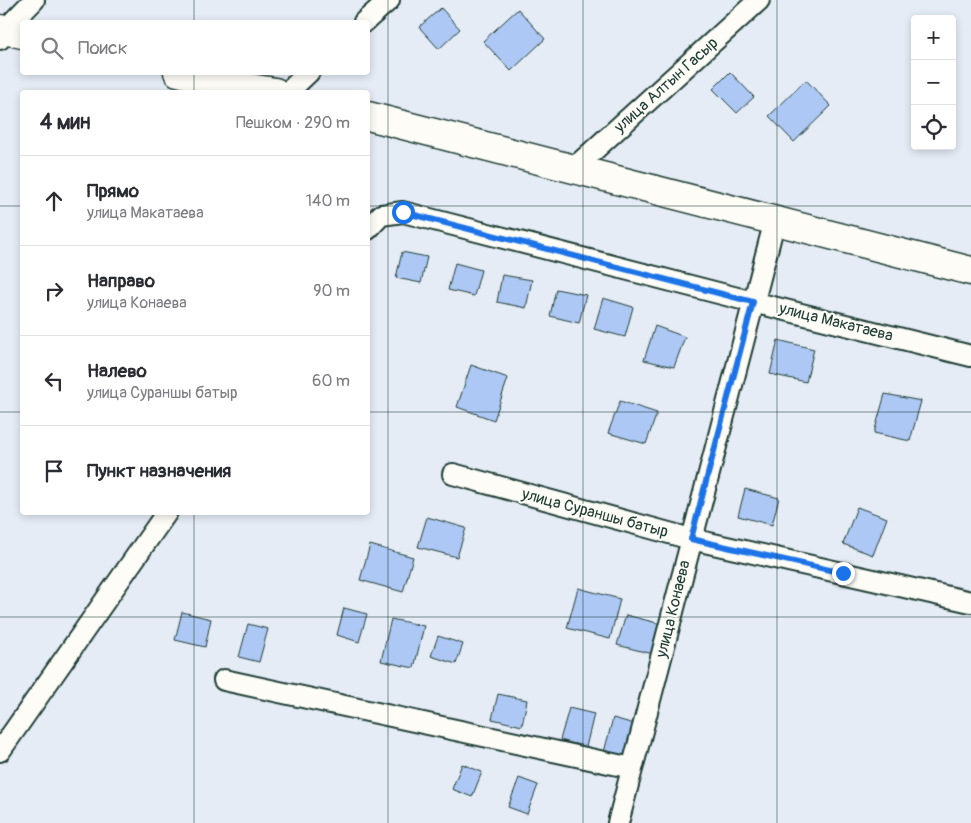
<!DOCTYPE html>
<html lang="ru">
<head>
<meta charset="utf-8">
<style>
	body { margin:0; font-family:Pangolin,sans-serif; background:#f2f2f3; color:#2b2b33 }
	.controls { position:absolute; right:15px; top:15px; display:grid; overflow:hidden; border-radius:5px; box-shadow:0 2px 8px #0003 }
	.controls button { width:45px; height:45px; display:grid; place-items:center; padding:0; border:0; border-bottom:1px solid #e1e1e2; background:#fff; color:#2b2b33; font:25px sans-serif }
	.stop { position:absolute; width:15px; height:15px; margin:-11px; border:4px solid #1a73e8; border-radius:50%; background:#fff }
	.stop.end { background:#1a73e8; border-color:#fff; box-shadow:0 1px 5px #0008 }
	.list { margin:0; padding:0; list-style:none }
	h2 { display:flex; justify-content:space-between; align-items:center; height:65px; margin:0; padding:0 20px; font-size:21px }
	h2 small { font-size:16px; font-weight:400; color:#7c7c81 }
	.list li { display:grid; grid-template-columns:32px 1fr auto; gap:15px; align-items:center; box-sizing:border-box; height:90px; padding:0 20px; border-top:1px solid #e1e1e2 }
	.list b { display:block; font-size:19px; white-space:nowrap }
	.list p { margin:0; font-size:16px; white-space:nowrap; color:#7c7c81 }
	.list em { font-size:16px; font-style:normal; color:#7c7c81 }
	.icon { flex:none; width:28px; height:28px; fill:none; stroke:currentColor; stroke-width:2; stroke-linecap:round; stroke-linejoin:round }
	.map { position:relative; flex:none; width:971px; height:823px; overflow:hidden }
	.search { position:absolute; background:#fff; box-shadow:0 2px 8px #0003; left:20px; top:20px; width:350px; height:55px; display:flex; align-items:center; gap:12px; box-sizing:border-box; padding:0 18px; border-radius:5px; color:#7c7c81; font-size:19px }
	.panel { position:absolute; background:#fff; box-shadow:0 2px 8px #0003; left:20px; top:90px; width:350px; height:425px; border-radius:5px }
	.map>svg:first-child { display:block }
	.building { fill:#adc8f5; stroke:#1f3d34 }
	.lines { fill:none; stroke-linecap:round; stroke-linejoin:round }
	.street-casing { stroke:#1f3d34; stroke-width:24 }
	.secondary-casing { stroke:#1f3d34; stroke-width:31 }
	.street { stroke:#fdfcf7; stroke-width:20 }
	.secondary { stroke:#fdfcf7; stroke-width:28 }
	.route { stroke:#1a73e8; stroke-width:6 }
	.grid { fill:none; stroke:#1f3d34; stroke-width:1; stroke-opacity:0.55 }
	.labels { text-anchor:middle; dominant-baseline:central; stroke-width:4; stroke-linejoin:round; paint-order:stroke }
	.street-label { font-size:16px; fill:#1f3d34; stroke:#fdfcf7 }
</style>
</head>
<body>
<div class="map">
<svg width="971" height="823" viewBox="0 0 971 823">
	<rect width="100%" height="100%" fill="#e5ecf6"/>
	<filter id="ink" filterUnits="userSpaceOnUse"><feTurbulence type="fractalNoise" baseFrequency=".02" numOctaves="2"/><feDisplacementMap in="SourceGraphic" scale="10" xChannelSelector="R" yChannelSelector="G"/><feConvolveMatrix kernelMatrix="1 2 1 2 8 2 1 2 1" color-interpolation-filters="sRGB"/></filter>
	<g filter="url(#ink)">
		<path class="building" d="M441,8L460,29L439,49L419,27Z
			M518,9L545,39L511,71L483,41Z
			M730,72L754,97L737,113L713,89Z
			M806,80L831,106L794,142L769,116Z
			M402,252L427,257L421,283L396,278Z
			M455,263L481,270L474,296L448,290Z
			M502,275L532,280L526,308L497,302Z
			M556,289L586,295L579,323L550,316Z
			M603,298L633,307L625,337L594,329Z
			M655,326L685,337L674,367L644,360Z
			M778,340L814,349L806,382L770,374Z
			M471,365L508,378L494,420L457,407Z
			M885,394L921,401L910,441L874,433Z
			M620,401L657,413L646,444L608,433Z
			M745,489L779,498L772,525L738,516Z
			M857,507L887,518L873,555L843,544Z
			M427,517L466,528L457,557L418,547Z
			M370,545L413,557L403,592L360,580Z
			M578,588L620,599L610,639L567,628Z
			M344,608L367,614L359,642L337,635Z
			M182,612L211,619L205,647L175,640Z
			M626,615L661,624L653,654L617,645Z
			M391,619L424,626L414,668L381,661Z
			M248,624L268,629L259,662L239,657Z
			M438,636L463,644L456,664L431,656Z
			M498,694L527,700L522,726L492,719Z
			M569,708L594,714L586,747L560,740Z
			M613,718L638,725L628,762L603,756Z
			M462,764L482,772L472,797L452,789Z
			M519,778L538,785L527,814L508,807Z"/>
		<g class="lines">
			<g class="street-casing">
				<path id="street" d="M364,22L389,0
					M0,39L5,30L34,0
					M288,92L309,72
					M572,170L759,0
					M368,229L381,215L403,212L753,302L971,356
					M453,474L691,539L971,602
					M224,680L632,768
					M0,751L167,512
					M618,823L775,220"/>
			</g>
			<g class="secondary-casing">
				<path id="secondary" d="M0,29L22,34
					M178,72L231,85L275,92
					M368,116L971,271"/>
			</g>
			<use href="#street" class="street"/>
			<use href="#secondary" class="secondary"/>
		</g>
	</g>
	<g class="lines" filter="url(#ink)">
		<path class="route" d="M403,212L753,302L691,539L843,573"/>
	</g>
	<path class="grid" d="M194,0V22M388,0V823M583,0V823M777,0V823M194,72V92M0,206H22M368,206H971M0,412H22M368,412H971M194,512V823M0,617H971"/>
	<g class="labels">
		<g class="street-label">
			<text transform="translate(666 85) rotate(-42)">улица Алтын Гасыр</text>
			<text transform="translate(836 322) rotate(14)">улица Макатаева</text>
			<text transform="translate(595 513) rotate(15)">улица Сураншы батыр</text>
			<text transform="translate(673 609) rotate(-76)">улица Конаева</text>
		</g>
	</g>
</svg>
<div class="controls">
<button>+</button>
<button>−</button>
<button><svg class="icon" aria-label="locate" viewBox="0 0 24 24"><circle cx="12" cy="12" r="6"/><path d="M12 2v4M12 18v4M2 12h4M18 12h4"/></svg></button>
</div>
<div class="stop" style="left:403px;top:212px"></div>
<div class="stop end" style="left:843px;top:573px"></div>
<div class="search"><svg class="icon" aria-label="search" viewBox="0 0 24 24"><circle cx="10" cy="10" r="6"/><path d="M15 15l6 6"/></svg>Поиск</div>
<section class="panel">
<h2>4 мин<small>Пешком · 290 m</small></h2>
<ul class="list">
<li><svg class="icon" aria-label="ahead" viewBox="0 0 24 24"><path d="M12 20V5M6 11l6-6 6 6"/></svg><div><b>Прямо</b><p>улица Макатаева</p></div><em>140 m</em></li>
<li><svg class="icon" aria-label="right" viewBox="0 0 24 24"><path d="M7 20v-9h11M14 6l5 5-5 5"/></svg><div><b>Направо</b><p>улица Конаева</p></div><em>90 m</em></li>
<li><svg class="icon" aria-label="left" viewBox="0 0 24 24"><path d="M17 20v-9H6M10 6l-5 5 5 5"/></svg><div><b>Налево</b><p>улица Сураншы батыр</p></div><em>60 m</em></li>
<li><svg class="icon" aria-label="arrive" viewBox="0 0 24 24"><path d="M6 21V4h12l-3 4 3 4H6"/></svg><div><b>Пункт назначения</b></div></li>
</ul>
</section>
</div>
</body>
</html>
